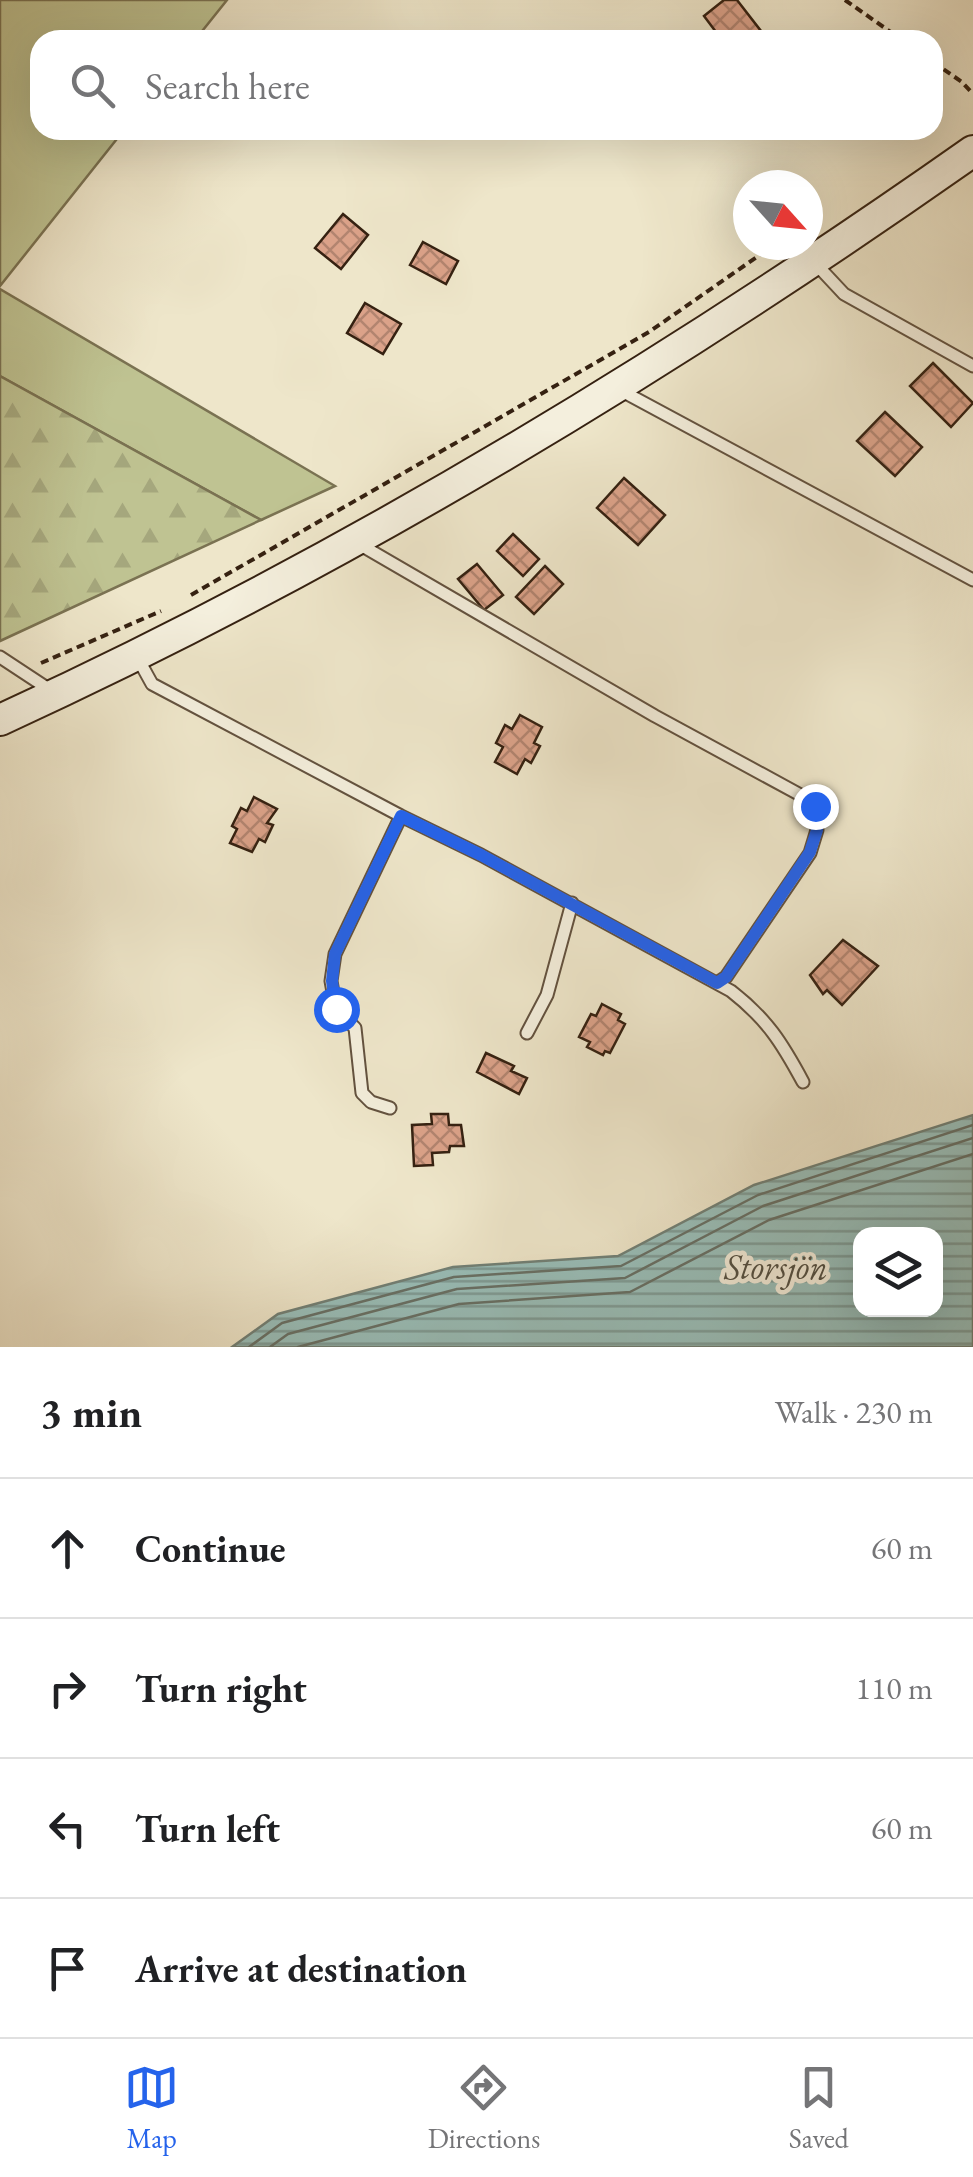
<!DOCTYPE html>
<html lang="en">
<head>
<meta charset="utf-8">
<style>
	body { margin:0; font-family:"EB Garamond",serif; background:#f2f2f2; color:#202124 }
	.controls { position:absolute; right:30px; bottom:30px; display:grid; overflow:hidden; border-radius:20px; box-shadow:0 10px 40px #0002 }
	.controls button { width:90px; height:90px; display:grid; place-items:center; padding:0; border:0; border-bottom:2px solid #e0e0e0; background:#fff; color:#202124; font:50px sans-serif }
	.compass { position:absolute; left:733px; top:170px; width:90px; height:90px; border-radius:50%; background:#fff; box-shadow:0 10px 40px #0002; rotate:117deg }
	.stop { position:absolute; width:30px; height:30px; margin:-22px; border:8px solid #2563eb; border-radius:50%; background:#fff }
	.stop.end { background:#2563eb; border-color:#fff; box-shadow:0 2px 10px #0008 }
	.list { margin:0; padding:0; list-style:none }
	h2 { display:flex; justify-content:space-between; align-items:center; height:130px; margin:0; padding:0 40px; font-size:42px }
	h2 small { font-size:32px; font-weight:400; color:#757577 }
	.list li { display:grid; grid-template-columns:65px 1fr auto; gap:30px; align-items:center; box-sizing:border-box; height:140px; padding:0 40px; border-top:2px solid #e0e0e0 }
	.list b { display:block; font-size:38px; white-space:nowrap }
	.list em { font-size:32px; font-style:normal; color:#757577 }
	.icon { flex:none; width:55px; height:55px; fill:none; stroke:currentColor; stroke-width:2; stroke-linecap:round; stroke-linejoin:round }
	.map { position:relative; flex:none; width:973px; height:1347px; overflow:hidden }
	.search { position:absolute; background:#fff; box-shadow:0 10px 40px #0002; left:30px; right:30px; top:30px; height:110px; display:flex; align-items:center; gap:25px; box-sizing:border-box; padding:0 35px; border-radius:30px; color:#757577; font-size:38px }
	.sheet { height:690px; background:#fff }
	nav { display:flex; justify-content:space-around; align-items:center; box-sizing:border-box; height:140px; border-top:2px solid #e0e0e0; background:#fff; font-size:28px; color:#757577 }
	nav a { display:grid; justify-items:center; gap:5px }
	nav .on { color:#2563eb }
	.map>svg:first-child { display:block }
	.grass { fill:#bfc392; stroke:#7a7252; stroke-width:2.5 }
	.forest { fill:url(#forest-firs); stroke:#7a7252; stroke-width:2.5 }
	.water { fill:url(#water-rules); stroke:#718076; stroke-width:2.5; fill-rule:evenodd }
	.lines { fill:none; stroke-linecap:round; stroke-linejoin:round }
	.shore { stroke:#677066; stroke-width:2.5 }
	.building { fill:url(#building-cross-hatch); stroke:#352111; stroke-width:2.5 }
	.service-casing { stroke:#63523f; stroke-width:15 }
	.secondary-casing { stroke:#352111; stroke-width:34 }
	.path { stroke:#352111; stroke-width:4; stroke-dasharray:8 5; stroke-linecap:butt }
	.service { stroke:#f4efdd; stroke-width:11 }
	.secondary { stroke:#f4efdd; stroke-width:30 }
	.route { stroke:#2563eb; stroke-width:12 }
	.labels { text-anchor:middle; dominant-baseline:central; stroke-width:9; stroke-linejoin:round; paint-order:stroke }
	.water-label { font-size:35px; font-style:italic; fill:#535044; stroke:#f4efdd }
</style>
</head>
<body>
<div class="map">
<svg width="973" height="1347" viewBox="0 0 973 1347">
	<defs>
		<pattern id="forest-firs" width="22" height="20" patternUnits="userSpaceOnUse" patternTransform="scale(2.5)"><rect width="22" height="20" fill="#bfc392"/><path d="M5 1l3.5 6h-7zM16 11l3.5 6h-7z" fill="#a5a77d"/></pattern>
		<pattern id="water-rules" width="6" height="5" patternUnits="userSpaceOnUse" patternTransform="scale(2.5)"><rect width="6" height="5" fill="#99bfba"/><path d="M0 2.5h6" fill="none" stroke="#7e9b96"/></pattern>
		<pattern id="building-cross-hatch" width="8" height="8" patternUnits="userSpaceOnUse" patternTransform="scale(2.5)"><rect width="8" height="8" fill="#dba289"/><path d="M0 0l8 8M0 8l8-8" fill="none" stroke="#b2846f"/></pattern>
	</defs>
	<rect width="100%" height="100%" fill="#eee6ca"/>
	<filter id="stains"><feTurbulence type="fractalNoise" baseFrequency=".002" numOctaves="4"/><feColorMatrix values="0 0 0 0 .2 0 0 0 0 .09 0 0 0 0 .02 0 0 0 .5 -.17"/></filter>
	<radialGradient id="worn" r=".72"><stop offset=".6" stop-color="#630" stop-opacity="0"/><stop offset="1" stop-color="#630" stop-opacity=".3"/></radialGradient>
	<path class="grass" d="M0,0H227L195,40H40V130H124L0,286Z
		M0,289L335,486L261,520L0,376Z"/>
	<path class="forest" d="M0,376L261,520L0,641Z"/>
	<path class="water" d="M973,1115V1347H232L278,1314L453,1267L618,1256L754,1185ZM860,1234H936V1310H860Z"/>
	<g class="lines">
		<path class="shore" d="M249,1347L282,1323L454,1277L621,1266L758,1195L973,1125
			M270,1347L288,1334L457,1289L625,1278L763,1206L973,1138
			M298,1347L459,1304L630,1292L769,1220L973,1154"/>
	</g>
	<path class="building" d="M724,0H737L768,40H722L704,16Z
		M343,214L368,235L341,269L315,248Z
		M423,242L458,261L446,284L410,265Z
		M365,303L401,324L383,354L347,333Z
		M933,363L973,403L951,427L910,386Z
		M885,412L922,447L895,476L857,441Z
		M624,478L665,515L638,545L597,508Z
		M513,534L539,559L523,576L497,551Z
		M477,564L503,595L484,610L458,579Z
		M545,566L563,584L534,614L516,597Z
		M520,715L542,727L534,743L540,746L531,763L525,759L517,774L495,762L503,747L496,743L505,725L512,729Z
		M254,797L277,809L267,823L273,825L265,842L259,839L252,852L230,843L237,829L232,826L241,808L247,811Z
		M843,940L878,966L842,1005L827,990L823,994L810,975Z
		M602,1004L621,1014L618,1020L625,1024L610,1053L605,1051L603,1055L587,1047L590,1042L579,1037L591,1014L596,1016Z
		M486,1053L514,1066L511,1071L527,1078L519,1094L477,1072Z
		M431,1114H448L449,1125H461L464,1146H450L449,1152L432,1153L433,1165L414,1166L412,1125L432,1124Z"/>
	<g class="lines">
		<g class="service-casing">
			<path id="service" d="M815,263L844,294L973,366
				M620,390L973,580
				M359,544L655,716L806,798L815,807L817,830L810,853L726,977L717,983
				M136,655L152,684L401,816L481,855L731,991C767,1019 782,1043 803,1082
				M0,657L44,686L49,693
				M527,1033L547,995L572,903
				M390,1108L371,1102L362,1093L355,1028L336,1009L331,981L335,954L401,816"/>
		</g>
		<g class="secondary-casing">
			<path id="secondary" d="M0,720C341,564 666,367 973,151"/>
		</g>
		<path class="path" d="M845,0L902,40
			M933,62L962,82L973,94
			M191,595L649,332L774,245
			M41,663L161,611"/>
		<use href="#service" class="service"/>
		<use href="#secondary" class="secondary"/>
	</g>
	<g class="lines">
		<path class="route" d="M336,1009L332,981L335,954L401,816L481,855L717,983L726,977L810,852L817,830L815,806"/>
	</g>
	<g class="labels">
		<g class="water-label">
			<text x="776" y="1266">Storsjön</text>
		</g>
	</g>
	<rect width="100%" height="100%" filter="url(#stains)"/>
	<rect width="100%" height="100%" fill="url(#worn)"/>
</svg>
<div class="controls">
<button><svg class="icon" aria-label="layers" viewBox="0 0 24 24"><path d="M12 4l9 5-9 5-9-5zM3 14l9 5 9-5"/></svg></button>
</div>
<svg class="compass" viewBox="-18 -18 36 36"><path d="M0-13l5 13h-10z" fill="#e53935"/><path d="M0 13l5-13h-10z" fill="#757577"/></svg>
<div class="stop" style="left:336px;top:1009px"></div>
<div class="stop end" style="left:815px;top:806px"></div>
<div class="search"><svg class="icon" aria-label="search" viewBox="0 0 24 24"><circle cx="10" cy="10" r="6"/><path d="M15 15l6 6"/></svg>Search here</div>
</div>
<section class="sheet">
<h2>3 min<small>Walk · 230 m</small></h2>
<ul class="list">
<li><svg class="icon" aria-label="ahead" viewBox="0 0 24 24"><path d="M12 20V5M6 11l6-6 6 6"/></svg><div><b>Continue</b></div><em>60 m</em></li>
<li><svg class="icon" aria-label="right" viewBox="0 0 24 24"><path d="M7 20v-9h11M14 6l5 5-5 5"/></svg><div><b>Turn right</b></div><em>110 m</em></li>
<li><svg class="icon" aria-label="left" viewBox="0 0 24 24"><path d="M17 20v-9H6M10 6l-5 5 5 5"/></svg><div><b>Turn left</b></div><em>60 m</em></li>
<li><svg class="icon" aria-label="arrive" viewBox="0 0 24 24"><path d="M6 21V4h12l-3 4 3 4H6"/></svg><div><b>Arrive at destination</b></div></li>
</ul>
</section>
<nav>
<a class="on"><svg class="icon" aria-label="map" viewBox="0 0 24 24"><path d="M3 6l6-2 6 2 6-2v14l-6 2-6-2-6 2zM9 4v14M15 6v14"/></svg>Map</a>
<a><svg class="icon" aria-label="directions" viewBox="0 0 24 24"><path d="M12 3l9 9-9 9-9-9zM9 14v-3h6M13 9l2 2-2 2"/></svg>Directions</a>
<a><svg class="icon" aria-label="saved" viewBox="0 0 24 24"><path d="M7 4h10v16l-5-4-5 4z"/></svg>Saved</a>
</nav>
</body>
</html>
